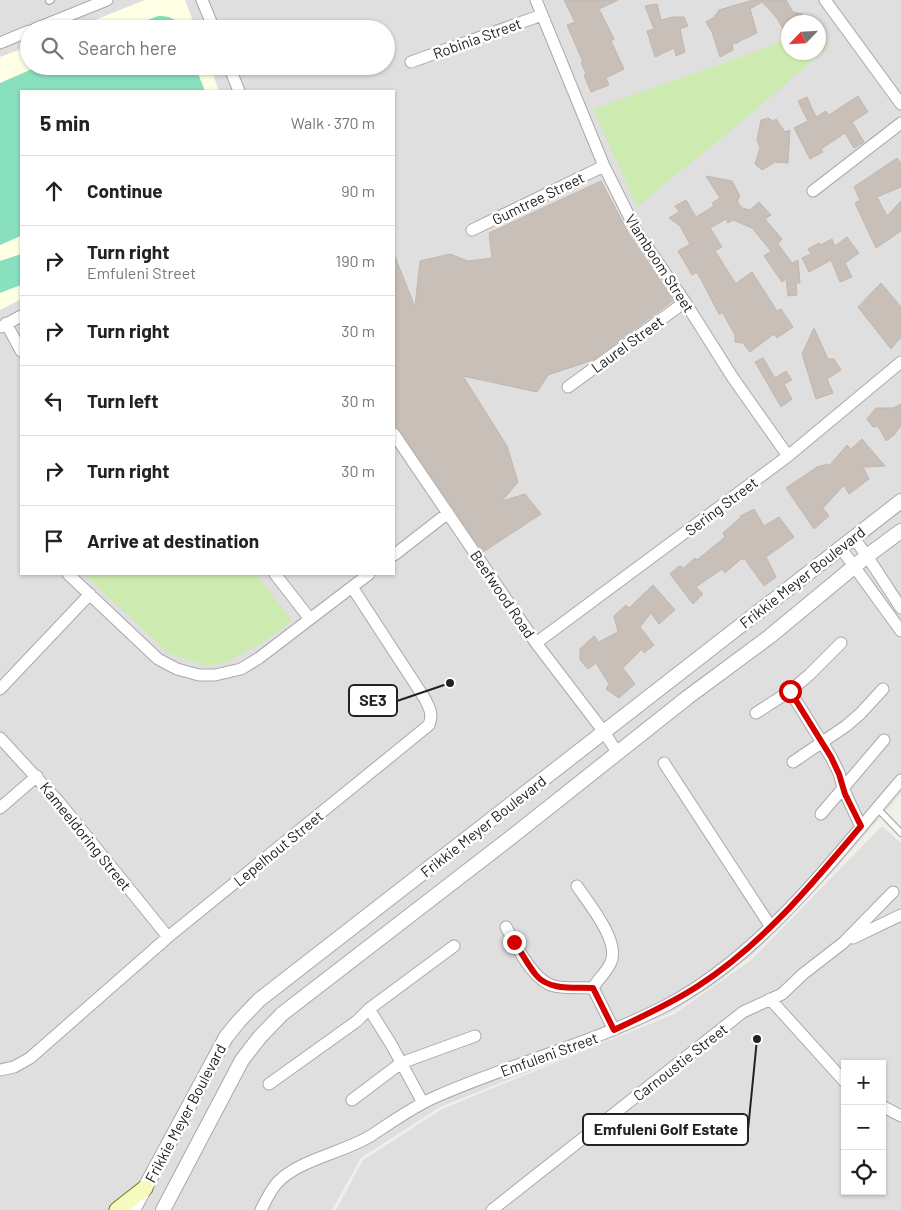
<!DOCTYPE html>
<html lang="en">
<head>
<meta charset="utf-8">
<style>
	body { margin:0; font-family:Barlow,sans-serif; background:#f6f6f6; color:#222 }
	.controls { position:absolute; right:15px; bottom:15px; display:grid; overflow:hidden; border-radius:0px; box-shadow:0 1px 4px #0004 }
	.controls button { width:45px; height:45px; display:grid; place-items:center; padding:0; border:0; border-bottom:1px solid #e0e0e0; background:#fff; color:#222; font:25px sans-serif }
	.compass { position:absolute; left:781px; top:15px; width:45px; height:45px; border-radius:50%; background:#fff; box-shadow:0 1px 4px #0004; rotate:245deg }
	.stop { position:absolute; width:15px; height:15px; margin:-11px; border:4px solid #d40000; border-radius:50%; background:#fff }
	.stop.end { background:#d40000; border-color:#fff; box-shadow:0 1px 5px #0008 }
	.list { margin:0; padding:0; list-style:none }
	h2 { display:flex; justify-content:space-between; align-items:center; height:65px; margin:0; padding:0 20px; font-size:21px }
	h2 small { font-size:16px; font-weight:400; color:#767676 }
	.list li { display:grid; grid-template-columns:32px 1fr auto; gap:15px; align-items:center; box-sizing:border-box; height:70px; padding:0 20px; border-top:1px solid #e0e0e0 }
	.list b { display:block; font-size:19px; white-space:nowrap }
	.list p { margin:0; font-size:16px; white-space:nowrap; color:#767676 }
	.list em { font-size:16px; font-style:normal; color:#767676 }
	.icon { flex:none; width:28px; height:28px; fill:none; stroke:currentColor; stroke-width:2; stroke-linecap:round; stroke-linejoin:round }
	.map { position:relative; flex:none; width:901px; height:1210px; overflow:hidden }
	.search { position:absolute; background:#fff; box-shadow:0 1px 4px #0004; left:20px; top:20px; width:375px; height:55px; display:flex; align-items:center; gap:12px; box-sizing:border-box; padding:0 18px; border-radius:28px; color:#767676; font-size:19px }
	.panel { position:absolute; background:#fff; box-shadow:0 1px 4px #0004; left:20px; top:90px; width:375px; height:485px; border-radius:0px }
	.map>svg:first-child { display:block }
	.residential { fill:#e0dfdf; fill-rule:evenodd }
	.education { fill:#ffffe5 }
	.grass { fill:#cdebb0 }
	.pitch { fill:#88e0be }
	.building { fill:#c7bfb8; stroke:#c4b6ab }
	.lines { fill:none; stroke-linecap:round; stroke-linejoin:round }
	.service-casing { stroke:#a9a9a9; stroke-width:8 }
	.minor-casing { stroke:#a9a9a9; stroke-width:13 }
	.tertiary-casing { stroke:#a9a9a9; stroke-width:16 }
	.secondary-casing { stroke:#707d05; stroke-width:17 }
	.service { stroke:#fff; stroke-width:5.5 }
	.minor { stroke:#fff; stroke-width:11 }
	.tertiary { stroke:#fff; stroke-width:14 }
	.secondary { stroke:#f7fabf; stroke-width:15 }
	.route { stroke:#d40000; stroke-width:6 }
	.labels { text-anchor:middle; dominant-baseline:central; stroke-width:5; stroke-linejoin:round; paint-order:stroke }
	.street-label { font-size:15px; fill:#222; stroke:#fff }
	.leader { fill:none; stroke:#222; stroke-width:2 }
	.callout-dot { fill:#222; stroke:#fff; stroke-width:2 }
	.callout { fill:#fff; stroke:#222; stroke-width:2 }
	.callout-label { font-size:16px; text-anchor:middle; font-weight:bold; fill:#222 }
</style>
</head>
<body>
<div class="map">
<svg width="901" height="1210" viewBox="0 0 901 1210">
	<rect width="100%" height="100%" fill="#f2efe9"/>
	<path class="residential" d="M0,0H901V793L833,872L754,953L718,982L674,1011L594,1046L440,1107L361,1158L332,1210H0ZM788,22H818V52H788ZM29,29H386V66H29ZM21,91H394V574H21Z
		M882,826L901,843V1210H336L363,1160L442,1109L674,1014L750,961ZM845,1064H882V1191H845Z"/>
	<path class="education" d="M145,0H185L196,29H72Z
		M29,46V66H210L219,91H21V299L0,310V57Z"/>
	<path class="grass" d="M819,33L829,46L745,119L637,207L593,109L760,50L788,37V52H818Z
		M84,574H256L292,621L266,640L240,655L223,663L205,666L168,653Z"/>
	<path class="pitch" d="M158,16C169,16 177,18 181,29H125Z
		M39,66H195L205,91H21V236L0,245V83Z
		M21,254V285L0,293V261Z"/>
	<path class="building" d="M564,0H618L599,9L614,39L611,41L624,69L606,78L609,85L591,92L584,75L586,74L581,62H583L567,25L575,22Z
		M753,0H786L793,12L802,14L800,22H788V37L776,17L762,2L750,9L757,33L738,42V43L732,44L733,50L720,57L712,32L706,22L714,17L719,10Z
		M657,4L661,20L673,17H684L688,26L680,29L685,52L676,56L674,48L655,57L647,31L654,29L645,6Z
		M858,96L868,112L852,122L864,142L854,148L845,133L821,149L823,152L810,159L794,128L808,121L798,101L807,97L816,117L826,111L829,115Z
		M768,118L773,121L776,119L785,132L790,130L788,163L775,162L762,170L755,164L760,148L757,140L761,120Z
		M897,158L901,163V187L877,197L887,216L901,201V231L876,248L855,203L860,200L854,187Z
		M706,176L732,181L740,196L737,201L742,208L750,210L759,202L771,215L765,219L782,239L778,244L792,263L798,260L800,283H796L797,295L788,296L786,279L782,282L764,256L771,251L752,228L733,220L728,223L726,219L710,228L722,247L715,251L736,284L738,282L752,272L777,311L781,309L793,327L777,338L774,334L750,352L743,343L735,342V335L727,321L723,313L719,314L697,272L692,275L678,251L690,244L680,226L669,218L679,212L675,206L686,200L696,217L714,206L712,203L720,198Z
		M601,181L630,236L674,300L593,360L548,375L537,392L463,376L507,446L518,482L502,501L525,494L541,514L483,552L400,430L394,425V254L415,307L420,261L450,254L468,261L492,258L489,233Z
		M847,237L859,253L845,263L852,277L840,282L831,260L809,272L802,258L811,254L808,249L819,243L820,245L832,239L835,246Z
		M881,283L901,307V337L891,349L858,307Z
		M814,328L828,359H834L841,370L827,379L833,393L816,399L802,354Z
		M763,358L775,378L786,371L792,380L784,384L792,399L781,407L755,362Z
		M901,404V426L894,435L886,441L878,426L873,427L867,419L876,408H893Z
		M862,439L885,466L863,467L869,479L849,494L844,485L823,508L829,516L814,529L786,488L817,467L828,464L829,466L847,445L851,449Z
		M754,509L764,526L779,517L794,537L766,557L776,577L764,586L744,558L743,560L742,558L725,573L722,569L696,587L703,594L693,604L670,574L679,566L684,568L695,558L697,560L725,537L723,533L741,517L740,516Z
		M653,585L675,610L659,624L651,613L640,627L654,645L644,653L642,649L623,668L635,684L619,698L606,689L609,684L596,663L588,669L580,660V649L594,636L599,642L618,632L614,616L626,605L629,608Z"/>
	<g class="lines">
		<g class="service-casing">
			<path id="service" d="M49,1L51,0
				M877,808L901,833"/>
		</g>
		<g class="minor-casing">
			<path id="minor" d="M202,0L214,29
				M536,0L604,166L637,232L685,302L733,378L788,456
				M825,0L901,104
				M35,29L107,0
				M0,43L29,31
				M411,62L542,15
				M229,66L239,91
				M813,191L901,123
				M472,230L604,166
				M6,323L21,351
				M1,327L21,316
				M568,387L685,302
				M394,434L536,643L604,732L617,752
				M853,537L867,556L901,608
				M840,547L901,631
				M394,555L448,513
				M68,574L158,659L177,669L199,675H215L241,669L259,658L310,619L275,574
				M310,619L369,574
				M536,643L788,456L901,362
				M0,689L90,594
				M790,691L831,757L839,773L843,788L861,827
				M756,713L790,691L809,675L841,643
				M0,738L59,802L168,937
				M793,762L846,726L860,714L883,689
				M664,763L771,927
				M0,808L37,776
				M821,814L884,740
				M577,886C589,904 620,941 611,962C607,972 598,979 593,988L614,1030
				M506,927C516,945 533,981 554,986C566,989 581,987 593,988
				M853,938L901,915
				M770,999L845,1082
				M369,1009L391,1044L423,1103
				M0,1070L14,1067L30,1058L168,937L429,725C433,714 430,709 425,699L352,587
				M269,1084L357,1021L369,1009L454,946
				M352,1100L401,1063L475,1036
				M882,1106L901,1116
				M261,1210C266,1200 270,1191 277,1183C299,1159 344,1153 372,1135C392,1122 411,1108 433,1098C509,1064 591,1044 665,1006C763,954 830,862 901,780
				M492,1210L743,1012L782,994L803,974L843,943L893,892"/>
		</g>
		<g class="tertiary-casing">
			<path id="tertiary" d="M133,1210L226,1037L239,1021L259,1000L901,501
				M163,1210L242,1060L259,1038L282,1014L514,835L688,697L769,637L867,556L901,531"/>
		</g>
		<g class="secondary-casing">
			<path id="secondary" d="M117,1210L145,1188"/>
		</g>
		<use href="#service" class="service"/>
		<use href="#minor" class="minor"/>
		<use href="#tertiary" class="tertiary"/>
		<use href="#secondary" class="secondary"/>
	</g>
	<g class="lines">
		<path class="route" d="M514,942C522,953 528,965 536,975C549,991 575,987 593,988L614,1030C643,1016 672,1003 698,986C763,944 812,884 861,826L845,794L839,774L831,757L790,691"/>
	</g>
	<g class="labels">
		<g class="street-label">
			<text transform="translate(477 38) rotate(-20)">Robinia Street</text>
			<text transform="translate(538 198) rotate(-26)">Gumtree Street</text>
			<text transform="translate(660 263) rotate(57)">Vlamboom Street</text>
			<text transform="translate(627 344) rotate(-36)">Laurel Street</text>
			<text transform="translate(721 506) rotate(-37)">Sering Street</text>
			<text transform="translate(802 577) rotate(-38)">Frikkie Meyer Boulevard</text>
			<text transform="translate(503 594) rotate(56)">Beefwood Road</text>
			<text transform="translate(483 826) rotate(-38)">Frikkie Meyer Boulevard</text>
			<text transform="translate(86 836) rotate(51)">Kameeldoring Street</text>
			<text transform="translate(278 848) rotate(-39)">Lepelhout Street</text>
			<text transform="translate(549 1054) rotate(-20)">Emfuleni Street</text>
			<text transform="translate(680 1062) rotate(-38)">Carnoustie Street</text>
			<text transform="translate(185 1113) rotate(-62)">Frikkie Meyer Boulevard</text>
		</g>
	</g>
	<path class="leader" d="M450 683L397 701M757 1039L748 1130"/>
	<g class="callout-dot">
		<circle cx="450" cy="683" r="5"/>
		<circle cx="757" cy="1039" r="5"/>
	</g>
	<g class="callout">
		<rect x="349" y="685" width="48" height="31" rx="5"/>
		<rect x="583" y="1114" width="165" height="31" rx="5"/>
	</g>
	<g class="callout-label">
		<text x="373" y="706">SE3</text>
		<text x="666" y="1135">Emfuleni Golf Estate</text>
	</g>
</svg>
<div class="controls">
<button>+</button>
<button>−</button>
<button><svg class="icon" aria-label="locate" viewBox="0 0 24 24"><circle cx="12" cy="12" r="6"/><path d="M12 2v4M12 18v4M2 12h4M18 12h4"/></svg></button>
</div>
<svg class="compass" viewBox="-18 -18 36 36"><path d="M0-13l5 13h-10z" fill="#e53935"/><path d="M0 13l5-13h-10z" fill="#767676"/></svg>
<div class="stop" style="left:790px;top:691px"></div>
<div class="stop end" style="left:514px;top:942px"></div>
<div class="search"><svg class="icon" aria-label="search" viewBox="0 0 24 24"><circle cx="10" cy="10" r="6"/><path d="M15 15l6 6"/></svg>Search here</div>
<section class="panel">
<h2>5 min<small>Walk · 370 m</small></h2>
<ul class="list">
<li><svg class="icon" aria-label="ahead" viewBox="0 0 24 24"><path d="M12 20V5M6 11l6-6 6 6"/></svg><div><b>Continue</b></div><em>90 m</em></li>
<li><svg class="icon" aria-label="right" viewBox="0 0 24 24"><path d="M7 20v-9h11M14 6l5 5-5 5"/></svg><div><b>Turn right</b><p>Emfuleni Street</p></div><em>190 m</em></li>
<li><svg class="icon" aria-label="right" viewBox="0 0 24 24"><path d="M7 20v-9h11M14 6l5 5-5 5"/></svg><div><b>Turn right</b></div><em>30 m</em></li>
<li><svg class="icon" aria-label="left" viewBox="0 0 24 24"><path d="M17 20v-9H6M10 6l-5 5 5 5"/></svg><div><b>Turn left</b></div><em>30 m</em></li>
<li><svg class="icon" aria-label="right" viewBox="0 0 24 24"><path d="M7 20v-9h11M14 6l5 5-5 5"/></svg><div><b>Turn right</b></div><em>30 m</em></li>
<li><svg class="icon" aria-label="arrive" viewBox="0 0 24 24"><path d="M6 21V4h12l-3 4 3 4H6"/></svg><div><b>Arrive at destination</b></div></li>
</ul>
</section>
</div>
</body>
</html>
